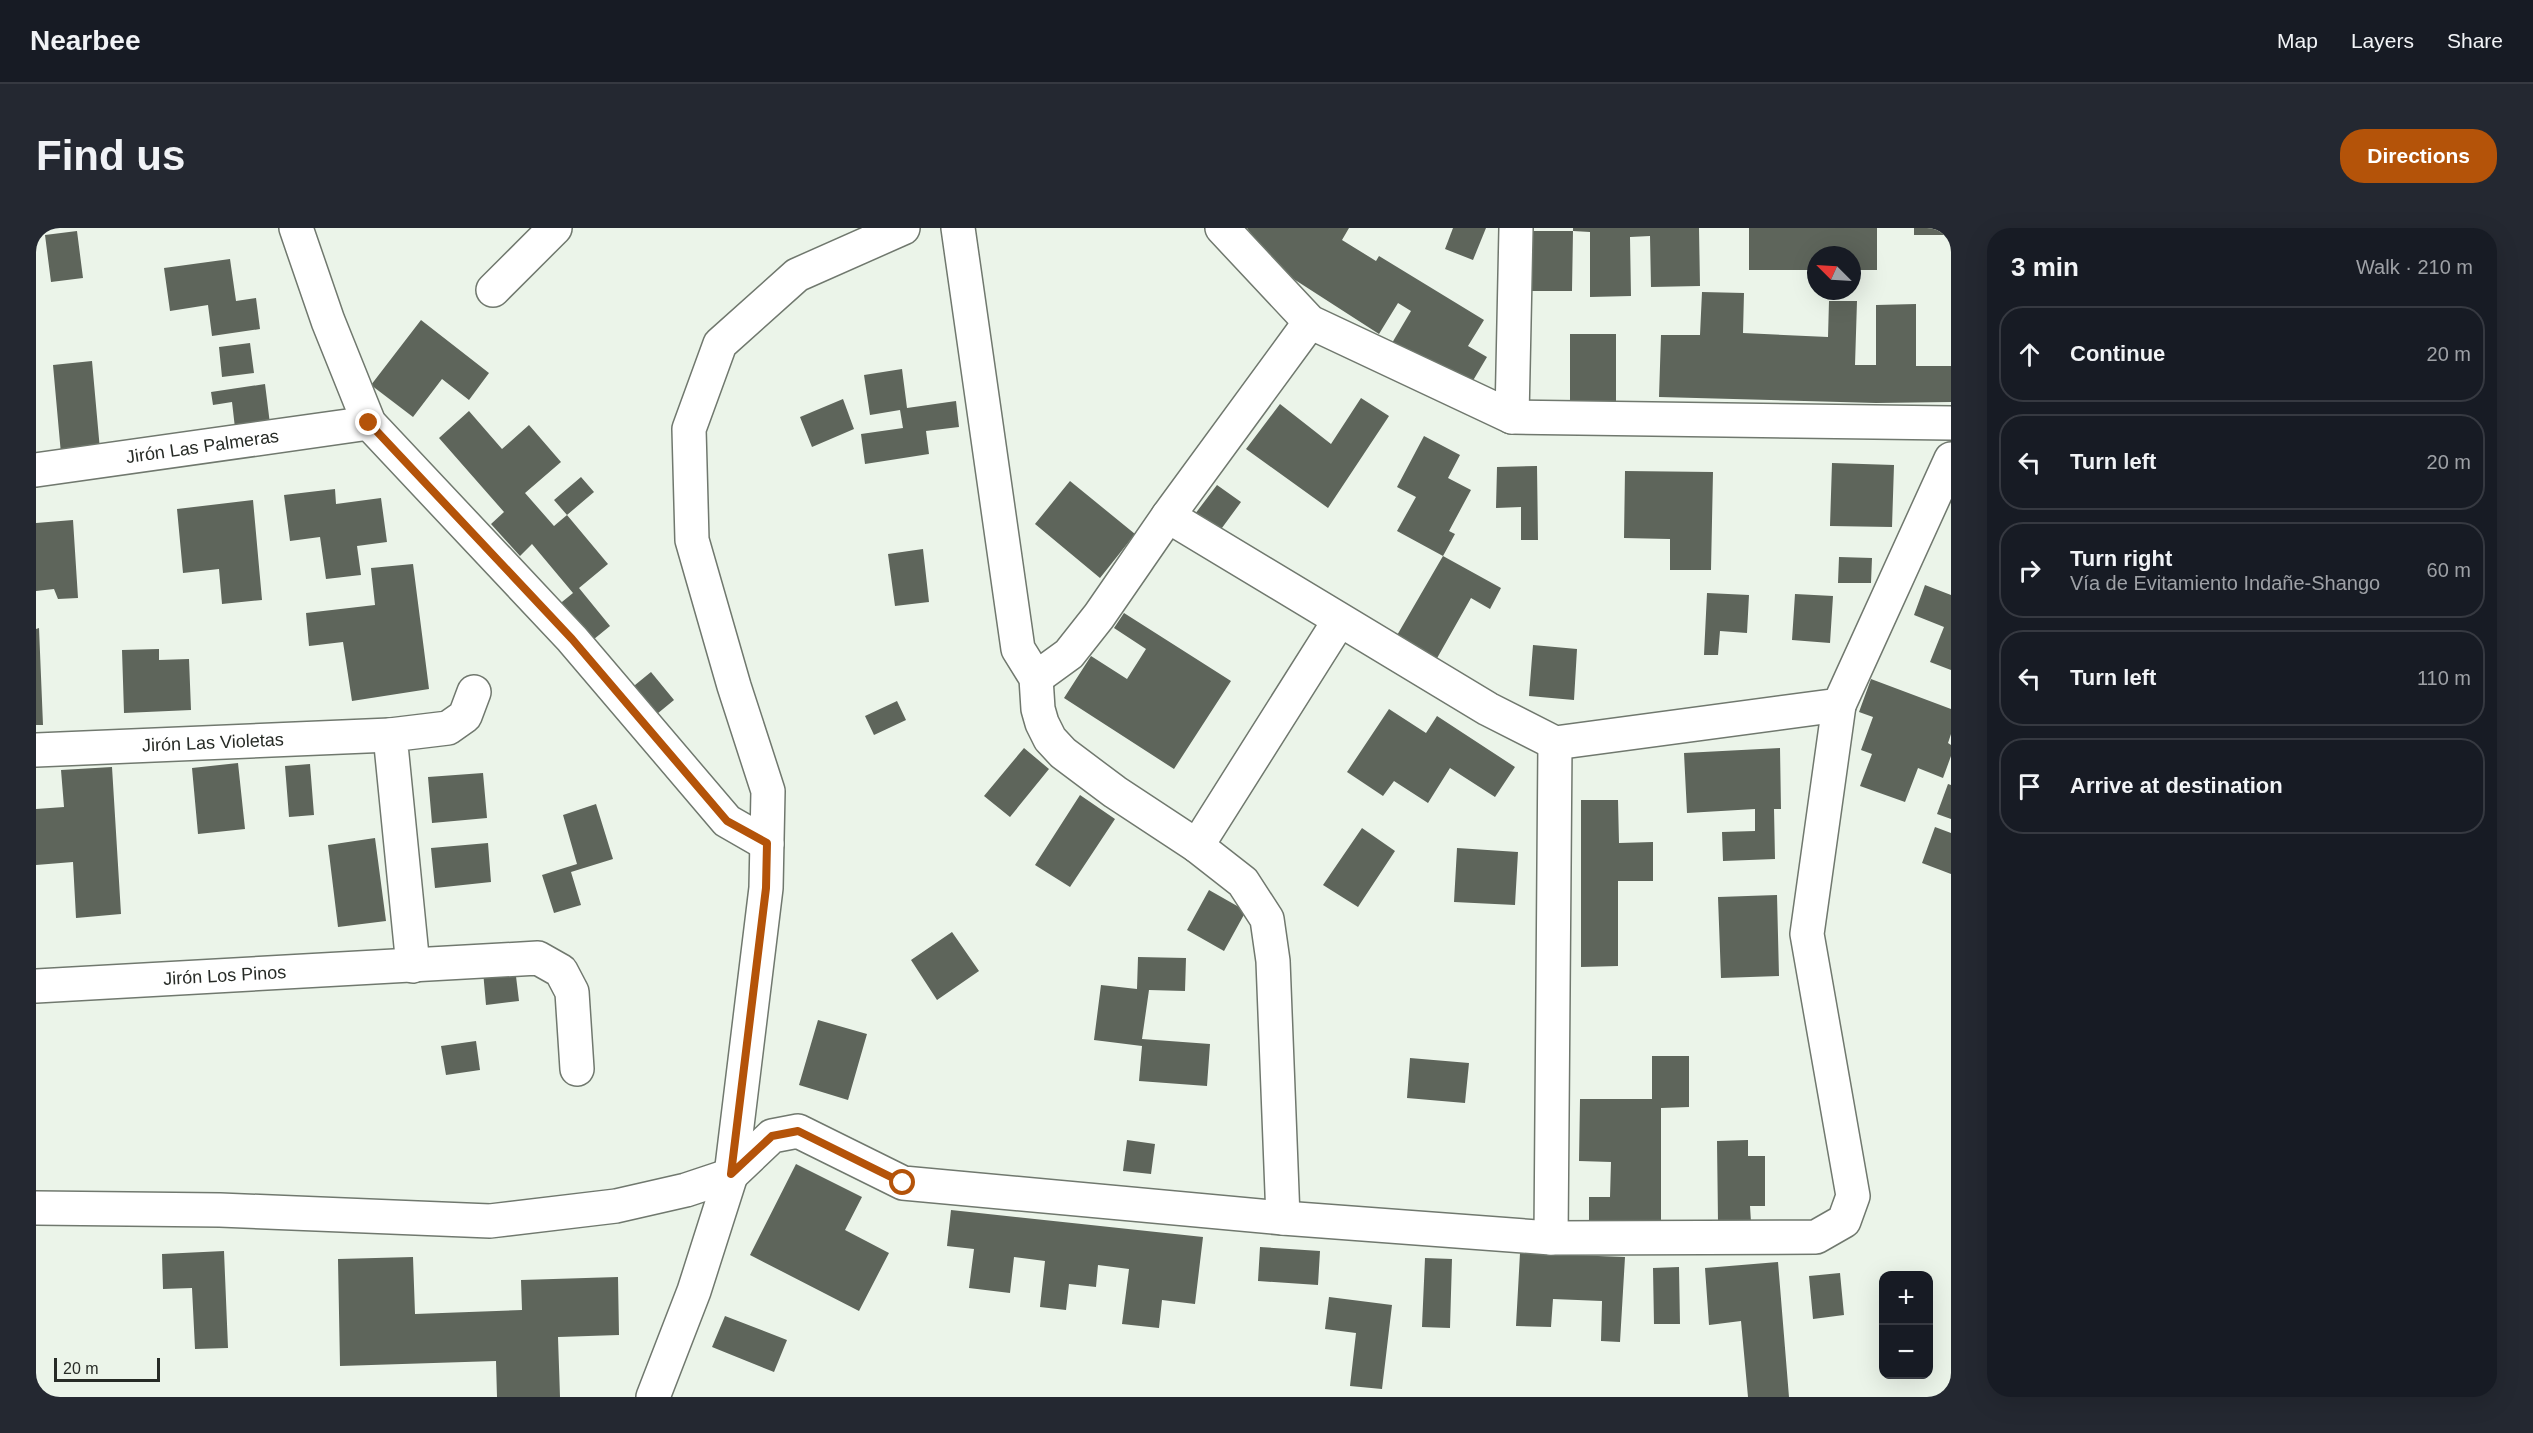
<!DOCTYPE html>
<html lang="en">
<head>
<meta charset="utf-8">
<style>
	body { margin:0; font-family:Arial,sans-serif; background:#242831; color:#f1f3f6 }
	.controls { position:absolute; right:18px; bottom:18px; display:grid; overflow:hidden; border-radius:12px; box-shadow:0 6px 24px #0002 }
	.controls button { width:54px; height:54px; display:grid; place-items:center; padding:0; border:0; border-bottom:2px solid #363941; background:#171b24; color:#f1f3f6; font:30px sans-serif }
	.compass { position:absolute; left:1771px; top:18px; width:54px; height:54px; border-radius:50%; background:#171b24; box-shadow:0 6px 24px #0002; rotate:294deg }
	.scale { position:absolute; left:18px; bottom:15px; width:106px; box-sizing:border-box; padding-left:6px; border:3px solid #272b26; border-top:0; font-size:16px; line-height:21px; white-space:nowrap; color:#272b26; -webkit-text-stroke:4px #ebf4e9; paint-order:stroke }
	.stop { position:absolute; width:18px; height:18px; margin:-14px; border:4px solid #b45309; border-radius:50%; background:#fff }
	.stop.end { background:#b45309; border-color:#fff; box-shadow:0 2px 6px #0008 }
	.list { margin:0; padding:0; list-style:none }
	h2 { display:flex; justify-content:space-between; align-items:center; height:78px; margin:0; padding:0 24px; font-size:26px }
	h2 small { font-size:20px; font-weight:400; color:#9ea1a6 }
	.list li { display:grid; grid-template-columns:39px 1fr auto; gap:18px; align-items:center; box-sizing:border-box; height:96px; margin:0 12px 12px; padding:0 12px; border:2px solid #363941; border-radius:24px }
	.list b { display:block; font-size:22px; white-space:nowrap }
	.list p { margin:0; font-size:20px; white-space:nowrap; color:#9ea1a6 }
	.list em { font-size:20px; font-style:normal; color:#9ea1a6 }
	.icon { flex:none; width:33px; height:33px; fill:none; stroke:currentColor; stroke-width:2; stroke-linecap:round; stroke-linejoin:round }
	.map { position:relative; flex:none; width:1915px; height:1169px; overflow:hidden; border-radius:24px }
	header { display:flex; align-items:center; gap:36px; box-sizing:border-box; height:84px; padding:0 30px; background:#171b24; border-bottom:2px solid #363941 }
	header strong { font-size:28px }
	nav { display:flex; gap:33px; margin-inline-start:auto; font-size:21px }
	.intro { display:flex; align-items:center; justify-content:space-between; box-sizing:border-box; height:144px; padding:0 36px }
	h1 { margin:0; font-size:42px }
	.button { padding:15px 27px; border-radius:24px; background:#b45309; color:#fff; font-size:21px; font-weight:700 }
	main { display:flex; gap:36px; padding:0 36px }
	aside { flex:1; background:#171b24; border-radius:24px; box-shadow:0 6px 24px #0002 }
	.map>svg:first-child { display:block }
	.building { fill:#5e655b }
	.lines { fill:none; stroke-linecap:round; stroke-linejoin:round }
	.minor-casing { stroke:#70786e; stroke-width:36 }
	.major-casing { stroke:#70786e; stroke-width:36 }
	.minor { stroke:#fff; stroke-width:33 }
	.major { stroke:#fff; stroke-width:33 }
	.route { stroke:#b45309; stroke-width:8 }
	.labels { text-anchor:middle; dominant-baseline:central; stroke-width:6; stroke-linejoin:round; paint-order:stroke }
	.street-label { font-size:18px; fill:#272b26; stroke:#ebf4e9 }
</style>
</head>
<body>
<header>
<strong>Nearbee</strong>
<nav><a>Map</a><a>Layers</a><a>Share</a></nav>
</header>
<div class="intro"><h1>Find us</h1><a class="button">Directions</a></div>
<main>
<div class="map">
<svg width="1915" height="1169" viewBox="0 0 1915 1169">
	<rect width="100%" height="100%" fill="#ebf4e9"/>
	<path class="building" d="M1211,0H1313L1306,12L1340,33L1343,28L1448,92L1432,118L1451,129L1432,161L1356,115L1375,83L1362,75L1343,106L1239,39Z
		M1417,0H1450L1437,32L1409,21Z
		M1537,0H1663L1664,58L1615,59L1614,8L1594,9L1595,68L1554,69V4L1537,3Z
		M1713,0H1841V42H1816V27H1780V42H1713Z
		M1878,0H1915V7H1878Z
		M41,3L47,50L15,54L9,7Z
		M1496,3H1537L1536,63H1495Z
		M194,31L200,73L220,70L224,101L176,108L172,77L134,83L128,40Z
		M1666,64L1708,65L1707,105L1792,109L1793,73H1821L1819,137H1840V77L1880,76V138H1915V174L1840,175L1623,169L1625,107H1664Z
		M385,92L453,145L433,172L406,151L377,189L335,157Z
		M1534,106H1580V173H1534Z
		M214,115L218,145L186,149L183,119Z
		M56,133L64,222L25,226L17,137Z
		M866,141L871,180L920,173L923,199L890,203L893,226L829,236L825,206L867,200L864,182L834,187L828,147Z
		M229,156L234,196L199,200L196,174L177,177L175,164Z
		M1325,170L1353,188L1292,280L1210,221L1244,176L1295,216Z
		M807,171L818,201L776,219L764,189Z
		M433,183L466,221L493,197L525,234L489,265L518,298L531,287L572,336L543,360L574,398L552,416L521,378L537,365L496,316L484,328L455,296L468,284L403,210Z
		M1388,208L1424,227L1412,250L1435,262L1413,303L1419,306L1407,328L1361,303L1380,269L1361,259Z
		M1796,235L1858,237L1856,299L1794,298Z
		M1501,238L1502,312H1485V279L1460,280L1461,239Z
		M1589,243L1677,244L1675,342H1634V311L1588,310Z
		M545,249L558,264L531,287L518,272Z
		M1034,253L1099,306L1064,350L999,296Z
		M1181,257L1205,274L1183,304L1159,286Z
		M299,261L300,276L345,270L351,314L321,318L325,347L290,351L284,309L254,313L248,267Z
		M217,272L226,372L186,376L183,341L147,345L141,281Z
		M37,292L42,370L22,371L18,361L0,363V295Z
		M887,321L893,374L859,378L852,326Z
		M1407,328L1465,360L1454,381L1435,370L1400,432L1360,409Z
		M1803,329L1836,330L1835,355H1802Z
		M377,336L393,461L316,473L307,414L273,418L270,385L339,377L335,340Z
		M1889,357L1915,367V442L1894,434L1908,399L1878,387Z
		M1671,365L1713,367L1711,405L1684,403L1682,427H1668Z
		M1759,366L1797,368L1794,415L1756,412Z
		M1088,385L1195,453L1138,541L1028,470L1055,428L1091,451L1110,421L1078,400Z
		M3,400L7,497H0V401Z
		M1497,417L1541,421L1538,472L1493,468Z
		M123,421V432L153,431L155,482L88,485L86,422Z
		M615,444L638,472L610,495L588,466Z
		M1835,451L1915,481V506L1912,515L1915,517V528L1907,550L1882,540L1869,574L1824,558L1836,526L1825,522L1837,489L1823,484Z
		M861,473L870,492L838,507L829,488Z
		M1353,481L1390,505L1401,488L1479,539L1459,569L1414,540L1392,575L1358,553L1347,568L1311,544Z
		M988,520L1013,541L974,589L948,568Z
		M1744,520L1745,581H1738L1739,631L1687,633L1686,604L1719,603V581L1651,585L1648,525Z
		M202,535L209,601L162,606L156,540Z
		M274,536L278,587L253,589L249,538Z
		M76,539L85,686L40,690L37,634L0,637V581L28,579L25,542Z
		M447,545L451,590L396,595L392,549Z
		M1912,556L1915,557V591L1901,586Z
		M1044,567L1079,591L1034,659L999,637Z
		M1545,572H1582L1583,615L1617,614V653H1582V738L1545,739Z
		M560,576L577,631L535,644L545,677L518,685L506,647L541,636L527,587Z
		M1899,599L1915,605V646L1886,635Z
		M1326,600L1359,623L1322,679L1287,657Z
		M339,610L350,693L302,699L292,617Z
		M452,615L455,654L399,660L395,620Z
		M1421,620L1482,624L1479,677L1418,674Z
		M1173,662L1210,683L1188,723L1151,702Z
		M1741,667L1743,748L1685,750L1682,669Z
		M916,704L943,743L901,772L875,732Z
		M1102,729L1150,730L1149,763L1113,762L1106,811L1174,816L1171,858L1103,853L1106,818L1058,812L1065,757L1101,761Z
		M479,740L483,773L450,777L447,743Z
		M782,792L831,806L812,872L763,857Z
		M440,813L444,842L410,847L405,818Z
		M1616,828H1653V879L1625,880V996L1553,995V969H1574L1575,934L1543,933L1544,871H1616Z
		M1374,830L1433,835L1429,875L1371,870Z
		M1091,912L1119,916L1115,946L1087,943Z
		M1712,912V928H1729V978H1714L1715,994H1682L1681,913Z
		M760,936L826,969L809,1002L853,1025L823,1083L714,1027Z
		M915,982L1167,1009L1159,1076L1126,1072L1123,1100L1086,1096L1093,1041L1062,1037L1060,1059L1033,1056L1030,1082L1004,1079L1009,1033L978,1029L974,1065L933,1060L938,1021L911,1018Z
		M1224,1019L1284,1023L1282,1057L1222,1053Z
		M188,1023L192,1120L159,1121L156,1060L127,1061L126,1026Z
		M1484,1025L1589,1029L1584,1114L1565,1113L1566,1073L1517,1071L1515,1099L1480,1098Z
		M377,1029L379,1086L486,1082L485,1052L582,1049L583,1107L522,1109L524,1169H461L460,1133L304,1138L302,1031Z
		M1389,1030L1416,1031L1414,1100L1386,1099Z
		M1742,1034L1753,1169H1712L1705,1093L1673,1097L1669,1040Z
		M1643,1039L1644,1096H1618L1617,1040Z
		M1804,1045L1808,1087L1777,1091L1773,1048Z
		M1293,1069L1356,1077L1346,1161L1314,1158L1320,1105L1289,1101Z
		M689,1088L751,1112L738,1144L676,1119Z"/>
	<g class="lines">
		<g class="minor-casing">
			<g id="minor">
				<path d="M260,0L292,93L333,195L536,411L691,593L731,616"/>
				<path d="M922,0L982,421L1000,450L1002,481L1006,495L1014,511L1027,525L1079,564L1161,618"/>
				<path d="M1186,0L1274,94L1476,189L1915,195"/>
				<path d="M457,62L519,0"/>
				<path d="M1476,189L1480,0"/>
				<path id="s1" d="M0,242L333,195"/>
				<path d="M1132,288L1452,481L1519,515L1803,477L1915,231"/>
				<path d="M1000,450L1033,426L1063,388L1132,288L1274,94"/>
				<path id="s2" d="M0,522L354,507"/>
				<path d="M377,738L354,507L412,500L429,488L438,464"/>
				<path id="s3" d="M0,758L502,730L525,743L536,764L541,841"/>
				<path d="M0,980L184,982L454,993L580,978L650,962L695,947L736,908L762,903L867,955L1247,990L1515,1010L1780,1009L1808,993L1817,968L1771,706L1803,477"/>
				<path d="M1247,990L1237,733L1231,691L1207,654L1161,618L1303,393"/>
				<path d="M1515,1010L1519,515"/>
			</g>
		</g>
		<g class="major-casing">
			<path id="major" d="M617,1169L658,1063L695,947L730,660L732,563L698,458L656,312L653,201L684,116L761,47L867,0"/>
		</g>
		<use href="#minor" class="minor"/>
		<use href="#major" class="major"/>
	</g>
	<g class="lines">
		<path class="route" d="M333,195L536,411L691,593L731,615L730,660L695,946L736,908L762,903L867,955"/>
	</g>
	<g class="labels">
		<g class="street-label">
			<text stroke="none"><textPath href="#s1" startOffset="168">Jirón Las Palmeras</textPath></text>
			<text stroke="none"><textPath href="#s2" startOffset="177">Jirón Las Violetas</textPath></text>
			<text stroke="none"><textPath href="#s3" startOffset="189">Jirón Los Pinos</textPath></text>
		</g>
	</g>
</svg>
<div class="controls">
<button>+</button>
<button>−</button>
</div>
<svg class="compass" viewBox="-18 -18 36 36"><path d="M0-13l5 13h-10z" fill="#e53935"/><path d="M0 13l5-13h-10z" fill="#9ea1a6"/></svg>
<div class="scale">20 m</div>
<div class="stop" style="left:867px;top:955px"></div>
<div class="stop end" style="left:333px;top:195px"></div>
</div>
<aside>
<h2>3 min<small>Walk · 210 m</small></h2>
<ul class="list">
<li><svg class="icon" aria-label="ahead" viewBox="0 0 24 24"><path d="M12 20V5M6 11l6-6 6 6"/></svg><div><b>Continue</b></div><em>20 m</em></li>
<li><svg class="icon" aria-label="left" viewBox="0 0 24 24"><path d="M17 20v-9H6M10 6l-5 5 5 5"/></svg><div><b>Turn left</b></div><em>20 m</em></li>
<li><svg class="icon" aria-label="right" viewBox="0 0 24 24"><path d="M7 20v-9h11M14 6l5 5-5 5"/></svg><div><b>Turn right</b><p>Vía de Evitamiento Indañe-Shango</p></div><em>60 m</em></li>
<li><svg class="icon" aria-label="left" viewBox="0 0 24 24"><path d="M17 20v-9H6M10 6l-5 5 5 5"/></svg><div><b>Turn left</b></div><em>110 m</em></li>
<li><svg class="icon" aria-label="arrive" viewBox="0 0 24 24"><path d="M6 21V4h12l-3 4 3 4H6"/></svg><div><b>Arrive at destination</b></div></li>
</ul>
</aside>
</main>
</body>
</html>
